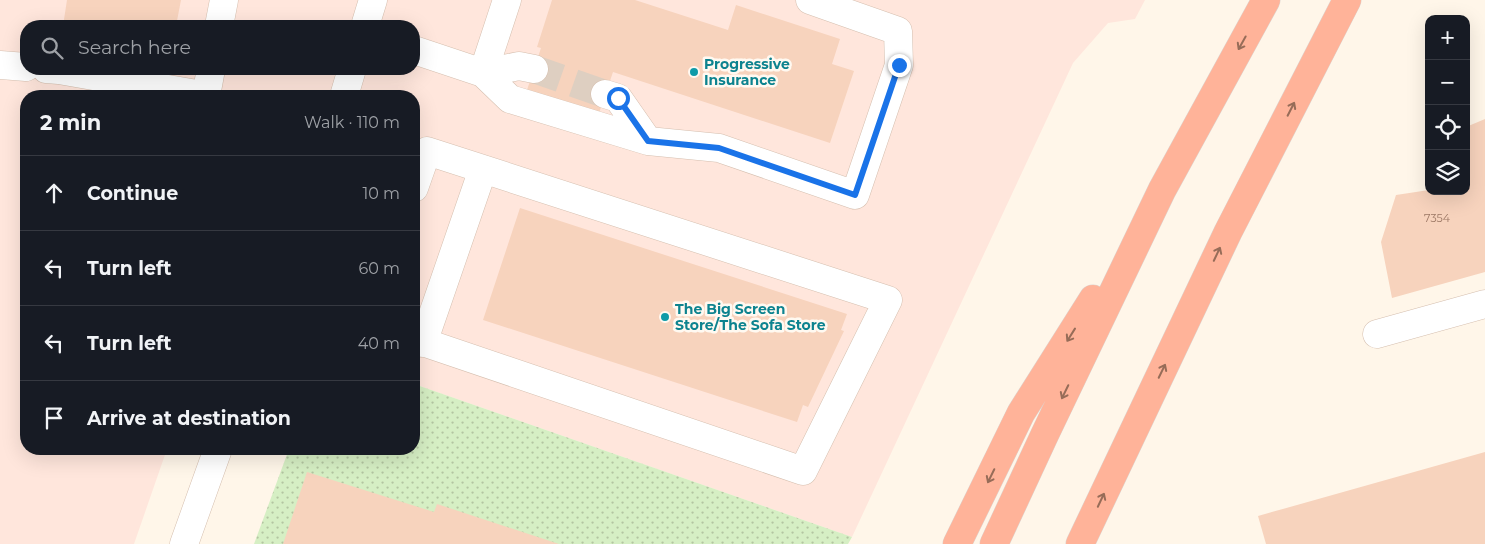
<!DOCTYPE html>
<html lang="en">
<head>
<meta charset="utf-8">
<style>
	body { margin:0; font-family:Montserrat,sans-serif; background:#242831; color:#f1f3f6 }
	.controls { position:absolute; right:15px; top:15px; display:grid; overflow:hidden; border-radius:10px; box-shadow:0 5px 20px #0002 }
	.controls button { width:45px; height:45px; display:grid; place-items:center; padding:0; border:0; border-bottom:1px solid #363941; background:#171b24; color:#f1f3f6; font:25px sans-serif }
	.stop { position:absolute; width:15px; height:15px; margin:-11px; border:4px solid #1a73e8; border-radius:50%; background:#fff }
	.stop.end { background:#1a73e8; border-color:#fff; box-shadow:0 1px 5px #0008 }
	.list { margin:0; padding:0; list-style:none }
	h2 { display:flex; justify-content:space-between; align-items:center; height:65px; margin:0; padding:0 20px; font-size:21px }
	h2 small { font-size:16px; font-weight:400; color:#9ea1a6 }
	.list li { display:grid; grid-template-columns:32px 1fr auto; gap:15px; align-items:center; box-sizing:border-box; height:75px; padding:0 20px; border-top:1px solid #363941 }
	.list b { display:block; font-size:19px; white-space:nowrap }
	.list em { font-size:16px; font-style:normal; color:#9ea1a6 }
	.icon { flex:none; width:28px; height:28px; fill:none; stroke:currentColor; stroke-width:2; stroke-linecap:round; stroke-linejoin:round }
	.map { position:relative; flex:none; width:1485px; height:544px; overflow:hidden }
	.search { position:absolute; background:#171b24; box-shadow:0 5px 20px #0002; left:20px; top:20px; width:400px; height:55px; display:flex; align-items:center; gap:12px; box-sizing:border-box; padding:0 18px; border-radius:20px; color:#9ea1a6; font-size:19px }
	.panel { position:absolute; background:#171b24; box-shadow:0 5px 20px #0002; left:20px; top:90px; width:400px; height:365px; border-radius:20px }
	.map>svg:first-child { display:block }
	.commercial { fill:#ffe6dc; fill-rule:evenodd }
	.grass { fill:url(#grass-dots) }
	.building { fill:#f7d3bd }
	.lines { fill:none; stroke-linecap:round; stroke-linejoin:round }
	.minor-tunnel { stroke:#decfc1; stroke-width:28; stroke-dasharray:28 14; stroke-linecap:butt }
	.minor-casing { stroke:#d5bfaf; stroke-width:29 }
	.highway-casing { stroke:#ddd4cf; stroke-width:29 }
	.minor { stroke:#fff; stroke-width:28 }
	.highway { stroke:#ffb399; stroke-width:28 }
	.oneway { stroke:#976c58 }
	.route { stroke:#1a73e8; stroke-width:6 }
	.culture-dot { fill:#0f9aa8; stroke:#fff9f1; stroke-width:2 }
	.labels { text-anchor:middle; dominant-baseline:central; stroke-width:5; stroke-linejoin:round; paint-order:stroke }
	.number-label { font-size:11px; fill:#9c7865 }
	.culture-label { font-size:14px; font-weight:bold; fill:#0d838f; stroke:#fff9f1; text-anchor:start }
</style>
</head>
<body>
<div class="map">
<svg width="1485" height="544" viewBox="0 0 1485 544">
	<defs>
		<pattern id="grass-dots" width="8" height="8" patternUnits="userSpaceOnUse" patternTransform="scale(1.25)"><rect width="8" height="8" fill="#d6efc4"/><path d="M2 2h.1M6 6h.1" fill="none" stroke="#b3c5a1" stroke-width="1.8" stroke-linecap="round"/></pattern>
	</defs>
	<rect width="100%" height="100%" fill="#fff6e9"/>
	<path class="commercial" d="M0,0H1145L1135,19L1108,23L1073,63L852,537L414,384V96H26V449H167L134,544H0ZM26,26H414V69H26Z"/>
	<path class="grass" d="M414,384L852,537L848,544H254L289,449H414Z"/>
	<path class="building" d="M67,0H181L176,26H63Z
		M552,0H635L728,30L736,5L840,39L832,64L854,71L830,143L613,72L597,119L525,96L541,48L537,47Z
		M1485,119V272L1392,298L1381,242L1396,195L1429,190V191H1466V127Z
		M520,208L847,314L841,330L844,331L808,407L803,405L797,422L483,320Z
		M1485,452V544H1266L1258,516Z
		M307,472L434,512L437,504L559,544H283Z"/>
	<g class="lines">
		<path class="minor-tunnel" d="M534,69L605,94"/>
		<g class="minor-casing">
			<path id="minor" d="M507,0L483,73L519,66L534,69
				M219,26L224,0
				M365,26L373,0
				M414,50L483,73L510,99L648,141L719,148L855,195L899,65L898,31L810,0
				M0,65L26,67
				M46,69L59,70L208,96
				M605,94L618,98L648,141
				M206,96L211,69
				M344,96L352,69
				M414,188L427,151L888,300L803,471L414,339
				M1377,334L1485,304
				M423,343L483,169
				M184,544L218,449"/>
		</g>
		<g class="highway-casing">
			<path id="highway" d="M957,544L1021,413L1093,299
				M994,544L1045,434L1162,190L1266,0
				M1080,544L1228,232L1347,0"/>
		</g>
		<use href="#minor" class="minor"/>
		<use href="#highway" class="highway"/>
	</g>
	<defs><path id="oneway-shaft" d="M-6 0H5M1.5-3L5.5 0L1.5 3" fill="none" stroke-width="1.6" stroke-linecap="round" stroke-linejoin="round" transform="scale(1.25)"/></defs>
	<g class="oneway">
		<use href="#oneway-shaft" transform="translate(1242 43) rotate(119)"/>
		<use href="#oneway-shaft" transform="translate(1291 109) rotate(-63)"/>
		<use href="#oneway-shaft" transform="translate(1217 254) rotate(-65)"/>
		<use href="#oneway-shaft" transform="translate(1071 335) rotate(122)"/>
		<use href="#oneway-shaft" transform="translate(1162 371) rotate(-64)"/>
		<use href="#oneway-shaft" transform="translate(1065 392) rotate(116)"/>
		<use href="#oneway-shaft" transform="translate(991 476) rotate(116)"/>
		<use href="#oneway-shaft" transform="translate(1101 500) rotate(-65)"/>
	</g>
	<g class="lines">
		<path class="route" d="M618,98L648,141L719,148L855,195L899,65"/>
	</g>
	<g class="culture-dot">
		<circle cx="694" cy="72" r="5"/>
		<circle cx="665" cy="317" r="5"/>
	</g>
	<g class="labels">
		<g class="number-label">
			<text x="1437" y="218">7354</text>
		</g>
		<g class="culture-label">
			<text x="704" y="64">Progressive<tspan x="704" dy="16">Insurance</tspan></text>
			<text x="675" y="309">The Big Screen<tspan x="675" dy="16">Store/The Sofa Store</tspan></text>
		</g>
	</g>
</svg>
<div class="controls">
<button>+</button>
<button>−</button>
<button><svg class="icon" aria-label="locate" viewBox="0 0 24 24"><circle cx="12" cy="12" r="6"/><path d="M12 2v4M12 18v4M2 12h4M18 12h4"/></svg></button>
<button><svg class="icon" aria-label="layers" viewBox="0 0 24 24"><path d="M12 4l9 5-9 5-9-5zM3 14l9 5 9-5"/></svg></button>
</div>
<div class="stop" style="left:618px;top:98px"></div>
<div class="stop end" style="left:899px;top:65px"></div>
<div class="search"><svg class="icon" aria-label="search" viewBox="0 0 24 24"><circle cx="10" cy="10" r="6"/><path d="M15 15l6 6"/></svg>Search here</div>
<section class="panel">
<h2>2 min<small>Walk · 110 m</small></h2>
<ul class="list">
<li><svg class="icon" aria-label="ahead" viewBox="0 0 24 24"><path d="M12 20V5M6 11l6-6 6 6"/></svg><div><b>Continue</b></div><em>10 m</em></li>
<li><svg class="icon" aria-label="left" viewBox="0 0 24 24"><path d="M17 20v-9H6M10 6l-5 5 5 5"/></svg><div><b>Turn left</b></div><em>60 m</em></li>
<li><svg class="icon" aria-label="left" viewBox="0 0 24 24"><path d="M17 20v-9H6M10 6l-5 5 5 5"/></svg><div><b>Turn left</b></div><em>40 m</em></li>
<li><svg class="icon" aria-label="arrive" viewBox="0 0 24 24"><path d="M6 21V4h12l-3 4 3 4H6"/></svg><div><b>Arrive at destination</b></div></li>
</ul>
</section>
</div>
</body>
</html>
